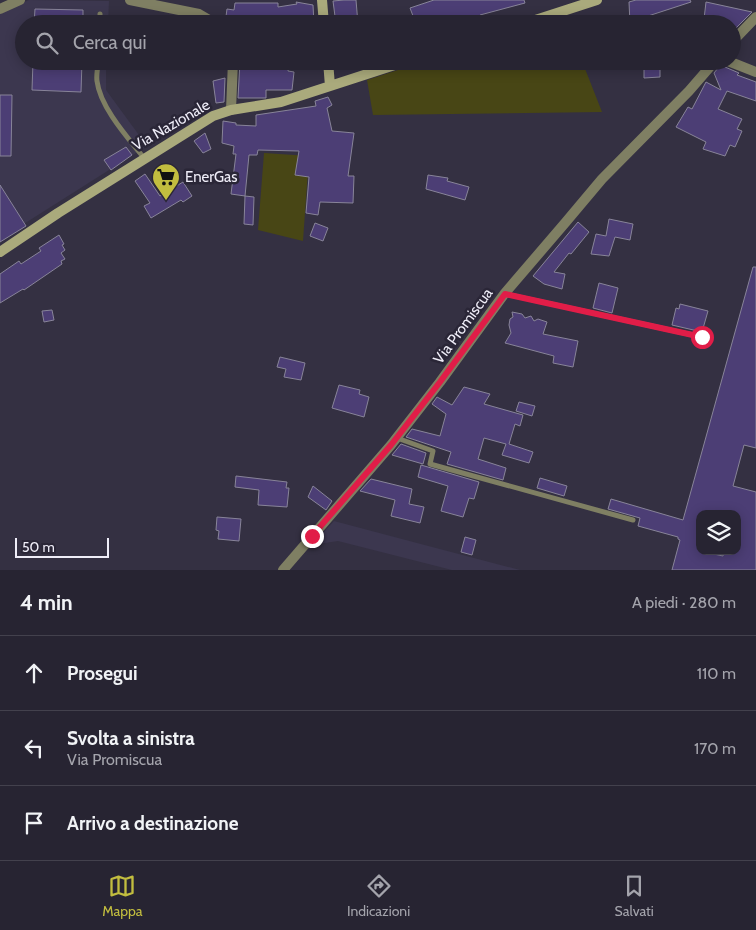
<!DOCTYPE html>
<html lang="it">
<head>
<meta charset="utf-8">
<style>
	body { margin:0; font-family:Cabin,sans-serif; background:#33303e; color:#f1f3f6 }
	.controls { position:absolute; right:15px; bottom:15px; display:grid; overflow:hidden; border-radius:10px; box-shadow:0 2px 12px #0003 }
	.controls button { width:45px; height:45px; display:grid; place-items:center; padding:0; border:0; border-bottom:1px solid #43414d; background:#272432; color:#f1f3f6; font:25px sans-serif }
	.scale { position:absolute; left:15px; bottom:12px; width:94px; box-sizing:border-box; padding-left:5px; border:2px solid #efedf8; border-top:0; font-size:14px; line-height:18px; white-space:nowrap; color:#efedf8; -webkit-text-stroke:4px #2a2637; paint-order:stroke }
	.stop { position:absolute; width:15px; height:15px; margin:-11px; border:4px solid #e11d48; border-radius:50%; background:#fff }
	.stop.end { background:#e11d48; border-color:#fff; box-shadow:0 1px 5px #0008 }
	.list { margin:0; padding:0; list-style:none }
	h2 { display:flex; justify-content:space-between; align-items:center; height:65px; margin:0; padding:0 20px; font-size:21px }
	h2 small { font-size:16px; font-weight:400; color:#a4a4ac }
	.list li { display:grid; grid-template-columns:32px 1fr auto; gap:15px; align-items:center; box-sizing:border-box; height:75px; padding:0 20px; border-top:1px solid #43414d }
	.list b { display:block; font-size:19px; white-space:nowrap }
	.list p { margin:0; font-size:16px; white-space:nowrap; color:#a4a4ac }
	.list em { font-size:16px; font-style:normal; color:#a4a4ac }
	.icon { flex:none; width:28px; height:28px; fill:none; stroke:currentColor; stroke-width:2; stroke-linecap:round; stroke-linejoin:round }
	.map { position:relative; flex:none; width:756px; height:570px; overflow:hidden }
	.search { position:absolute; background:#272432; box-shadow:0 2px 12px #0003; left:15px; right:15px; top:15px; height:55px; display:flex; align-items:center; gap:12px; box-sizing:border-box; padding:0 18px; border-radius:28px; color:#a4a4ac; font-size:19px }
	.sheet { height:290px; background:#272432 }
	nav { display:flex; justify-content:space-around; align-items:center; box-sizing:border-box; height:70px; border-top:1px solid #43414d; background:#272432; font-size:14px; color:#a4a4ac }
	nav a { display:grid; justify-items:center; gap:2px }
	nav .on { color:#c2bd3f }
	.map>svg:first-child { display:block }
	.built { fill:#3c374f }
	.green { fill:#484615 }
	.building { fill:#4c3e75; stroke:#888499; fill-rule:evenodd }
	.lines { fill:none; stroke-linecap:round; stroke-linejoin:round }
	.lane { stroke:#7f7f63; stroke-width:5 }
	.street { stroke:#7f7f63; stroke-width:10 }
	.secondary { stroke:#aaaa7c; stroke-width:10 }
	.route { stroke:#e11d48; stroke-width:6 }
	.labels { text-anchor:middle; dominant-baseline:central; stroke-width:5; stroke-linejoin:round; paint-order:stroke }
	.street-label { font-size:15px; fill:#efedf8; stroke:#2a2637 }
	.poi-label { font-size:15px; fill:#efedf8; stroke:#2a2637; text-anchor:start }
</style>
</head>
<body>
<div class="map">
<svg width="756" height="570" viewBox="0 0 756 570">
	<rect width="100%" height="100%" fill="#343042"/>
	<path class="built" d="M29,0L109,1L108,24H24V61H106V90L147,146L0,239V13Z
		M334,521L417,543L520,570H452L338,541L312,545Z"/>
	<path class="green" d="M426,61H582L602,112L373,115L367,80Z
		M264,153L309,156L303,241L258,230Z"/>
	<path class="building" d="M344,0H356L358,24H336L333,1Z
		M434,0H524L525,3L480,15L482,22L476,24H416L410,8Z
		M636,0H690L691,2L645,17L647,24H630L629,2Z
		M296,2L313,5L314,24H225L227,9L234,10L235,3H278V7L297,4Z
		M706,2L752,12L732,32V24H708L709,20L704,19Z
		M35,9L83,10V24H34Z
		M33,61H82L81,92L32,90Z
		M240,61H289L288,71L294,72L292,90H266V98H238Z
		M644,61H660V77L644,78Z
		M722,63L725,67L739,73L737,75L756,82V101L727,91L718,109L742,119L737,129L742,131L735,147L730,145L725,156L703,149L706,142L676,127L688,107L692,109L706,82L721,90L714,73Z
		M225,78L224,102L216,103L213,81Z
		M0,95H12L11,156H0Z
		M328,97L332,105L327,108L332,131L354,133L348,176H354L353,203L320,202L318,215L306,213L309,177L295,175L299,151L258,150L257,155H249L245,196L231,194L236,154H233L234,146L222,143L223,121L236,123V125L256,126V115L316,106L315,101Z
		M205,133L211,149L203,153L194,141Z
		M126,147L132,155L111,170L104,160Z
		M145,174L160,196L183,182L192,196L183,202L181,200L151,218L144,206L150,203L135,181Z
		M428,175L448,178L447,181L469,187L465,200L426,189Z
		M0,185L26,226L0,242Z
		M245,196L254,197L253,225L244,224Z
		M609,219L633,224L630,240L615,237L609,256L591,254L596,234L606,236Z
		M578,222L589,232L571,254L569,253L554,272L565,274L562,289L544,284L533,276Z
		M315,223L328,228L323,241L310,236Z
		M59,235L64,244L62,245L65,250L61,253L65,259L61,261L62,264L24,290L23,289L0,303V274L19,261L21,264L41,251L39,248Z
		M753,267H756V448L744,445L733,486L756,492V570H672L680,540L678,539V537L638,526L640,518L608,509L611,499L683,520ZM700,514H737V551H724L723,556L700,551Z
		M599,283L618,288L612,313L593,308Z
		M680,304L708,311L702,332L672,325L676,308L679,309Z
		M52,310L54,320L44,322L42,311Z
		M512,312L522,314L525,318L531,316L534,321L538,319L547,322L543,334L578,341L573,367L553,363L554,356L505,343L511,333L509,325L510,319L513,317Z
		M280,357L305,363L301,380L284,377L286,369L277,367Z
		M339,385L360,390L359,394L369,397L364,417L332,408Z
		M464,387L490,394L484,404L523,415L520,426L515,424L509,444L533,452L529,463L502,455L506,444L484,438L478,459L506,468L503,480L447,464L451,452L406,437L412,429L440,436L446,414L432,404L437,397L452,405Z
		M519,402L535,406L532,416L516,411Z
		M401,444L426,453L423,464L392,455Z
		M421,465L479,482L474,499L469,498L463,517L441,511L448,486L418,477Z
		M236,476L287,482L286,488H289L287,507L258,505L259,490L235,487Z
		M540,478L567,486L564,496L537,488Z
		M371,479L412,489L409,504L424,507L420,523L391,516L395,500L360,491Z
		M313,486L332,501L326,510L308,497Z
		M217,517L241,519L239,541L218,539L219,531L216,530Z
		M465,537L476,540L472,555L461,552Z"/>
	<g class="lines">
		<path class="lane" d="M100,24V14
			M98,61C98,68 96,75 97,81C100,107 128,138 144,158
			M506,294L702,337
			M397,438L433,451L430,464L633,520"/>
		<path class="street" d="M130,0L199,14L216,24
			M0,9L20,0
			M732,42L756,17
			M728,61L756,72
			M231,110L233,61
			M283,570L391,445L440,382L505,293L565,223L602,179L689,91L715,61"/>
		<path class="secondary" d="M322,0L324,24
			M523,24L597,0
			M328,61L330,86
			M0,252L58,213L213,116L231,110L281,102L407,61"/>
	</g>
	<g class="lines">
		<path class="route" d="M312,536L391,445L440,382L505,294L702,337"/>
	</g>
	<defs>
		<g id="supermarket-pin" transform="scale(1.4375)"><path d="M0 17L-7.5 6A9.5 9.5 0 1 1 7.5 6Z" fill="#c2bd3f" stroke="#2a2637"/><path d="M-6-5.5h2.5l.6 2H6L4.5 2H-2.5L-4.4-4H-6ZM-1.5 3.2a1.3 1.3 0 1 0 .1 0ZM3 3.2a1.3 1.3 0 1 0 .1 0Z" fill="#111"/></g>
	</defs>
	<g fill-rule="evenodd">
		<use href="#supermarket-pin" x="166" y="177"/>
	</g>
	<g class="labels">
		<g class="street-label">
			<text transform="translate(171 125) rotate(-30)">Via Nazionale</text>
			<text transform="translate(463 326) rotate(-54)">Via Promiscua</text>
		</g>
		<g class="poi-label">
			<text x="185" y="177">EnerGas</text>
		</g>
	</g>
</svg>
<div class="controls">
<button><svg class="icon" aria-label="layers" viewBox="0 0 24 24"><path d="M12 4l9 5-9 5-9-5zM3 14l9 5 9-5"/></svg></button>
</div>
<div class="scale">50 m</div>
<div class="stop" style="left:702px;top:337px"></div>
<div class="stop end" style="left:312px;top:536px"></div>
<div class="search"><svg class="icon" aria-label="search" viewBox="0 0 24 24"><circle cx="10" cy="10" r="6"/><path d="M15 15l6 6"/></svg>Cerca qui</div>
</div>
<section class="sheet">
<h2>4 min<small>A piedi · 280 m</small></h2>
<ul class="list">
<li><svg class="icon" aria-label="ahead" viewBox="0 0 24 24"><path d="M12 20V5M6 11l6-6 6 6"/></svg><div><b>Prosegui</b></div><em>110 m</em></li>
<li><svg class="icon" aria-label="left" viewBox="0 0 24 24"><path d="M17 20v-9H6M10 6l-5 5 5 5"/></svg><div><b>Svolta a sinistra</b><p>Via Promiscua</p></div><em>170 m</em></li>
<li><svg class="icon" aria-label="arrive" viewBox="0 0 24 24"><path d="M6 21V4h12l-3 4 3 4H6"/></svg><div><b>Arrivo a destinazione</b></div></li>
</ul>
</section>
<nav>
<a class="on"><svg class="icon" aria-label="map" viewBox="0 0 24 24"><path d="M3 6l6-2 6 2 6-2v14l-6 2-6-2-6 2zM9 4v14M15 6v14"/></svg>Mappa</a>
<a><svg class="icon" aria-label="directions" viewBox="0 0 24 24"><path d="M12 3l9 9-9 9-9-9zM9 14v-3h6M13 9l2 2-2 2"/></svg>Indicazioni</a>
<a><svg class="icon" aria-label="saved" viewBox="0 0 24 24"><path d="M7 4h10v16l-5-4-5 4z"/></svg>Salvati</a>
</nav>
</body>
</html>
